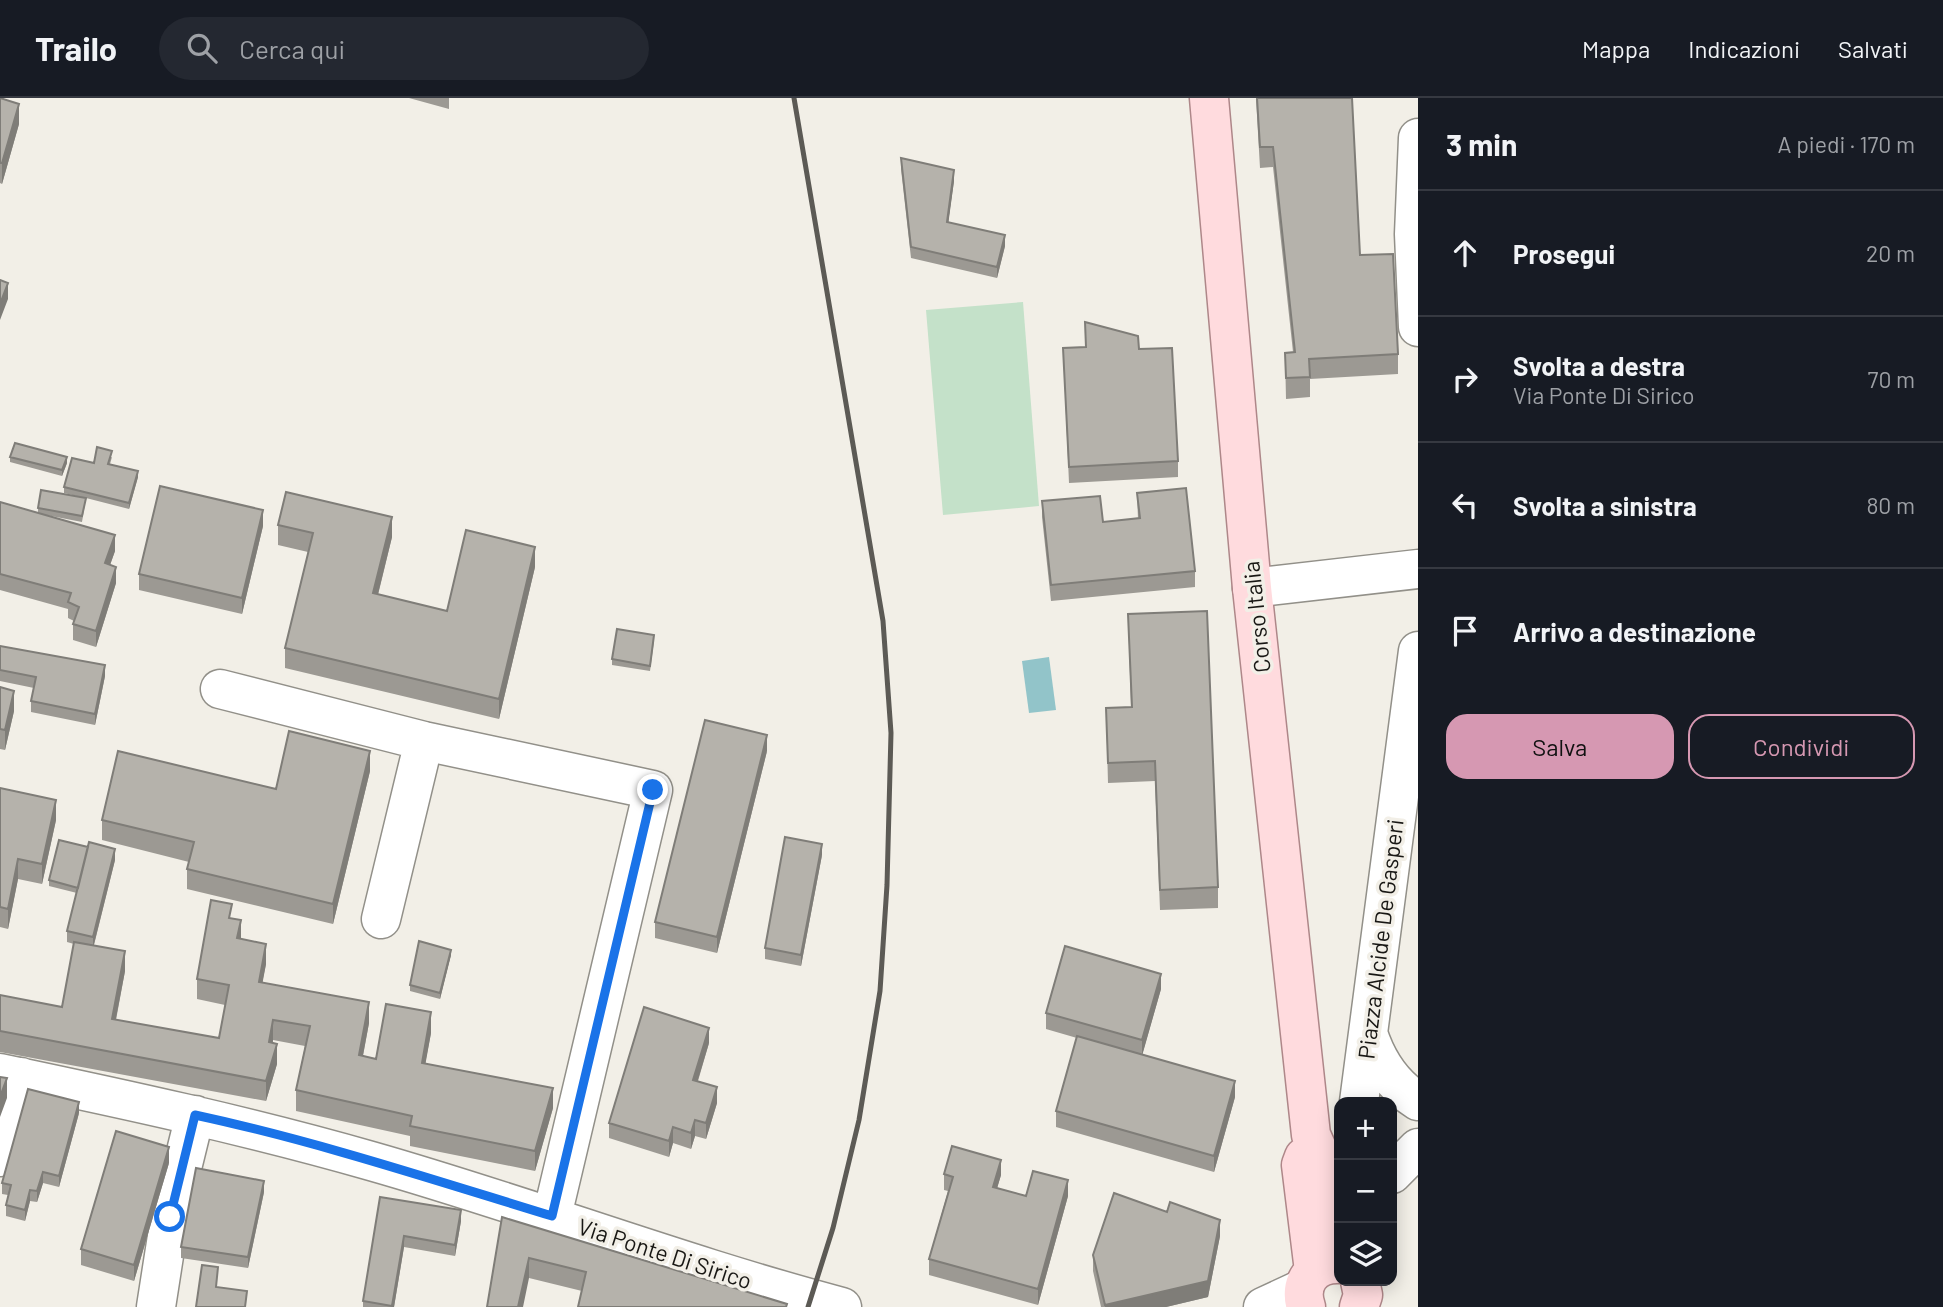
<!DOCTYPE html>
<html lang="it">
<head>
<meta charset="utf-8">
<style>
	body { margin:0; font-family:Barlow,sans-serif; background:#242831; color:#f1f3f6 }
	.controls { position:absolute; right:21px; bottom:21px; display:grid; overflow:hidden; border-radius:14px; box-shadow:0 4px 18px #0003 }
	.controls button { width:63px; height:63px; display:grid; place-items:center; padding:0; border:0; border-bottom:2px solid #363941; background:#171b24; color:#f1f3f6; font:35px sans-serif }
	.stop { position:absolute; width:21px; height:21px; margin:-16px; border:5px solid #1a73e8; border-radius:50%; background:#fff }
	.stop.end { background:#1a73e8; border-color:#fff; box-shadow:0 2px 7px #0008 }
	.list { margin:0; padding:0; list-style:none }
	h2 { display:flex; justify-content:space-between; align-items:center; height:91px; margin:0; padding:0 28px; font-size:30px }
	h2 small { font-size:23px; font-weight:400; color:#9ea1a6 }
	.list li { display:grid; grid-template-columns:46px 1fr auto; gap:21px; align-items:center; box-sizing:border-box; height:126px; padding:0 28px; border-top:2px solid #363941 }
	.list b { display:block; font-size:26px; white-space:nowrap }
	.list p { margin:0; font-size:23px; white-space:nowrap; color:#9ea1a6 }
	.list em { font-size:23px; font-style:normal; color:#9ea1a6 }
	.actions { display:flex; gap:14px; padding:21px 28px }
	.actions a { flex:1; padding:16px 0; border:2px solid #d698b2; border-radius:21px; text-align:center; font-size:24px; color:#d698b2 }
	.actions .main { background:#d698b2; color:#111 }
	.icon { flex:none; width:38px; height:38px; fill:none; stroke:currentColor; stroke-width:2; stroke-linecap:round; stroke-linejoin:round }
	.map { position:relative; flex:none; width:1418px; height:1209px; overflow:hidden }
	header { display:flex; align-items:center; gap:42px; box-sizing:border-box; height:98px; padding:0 35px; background:#171b24; border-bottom:2px solid #363941 }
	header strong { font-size:33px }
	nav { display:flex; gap:38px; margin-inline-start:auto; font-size:24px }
	.search { width:490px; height:63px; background:#242831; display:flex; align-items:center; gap:18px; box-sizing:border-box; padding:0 24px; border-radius:38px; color:#9ea1a6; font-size:26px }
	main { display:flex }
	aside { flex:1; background:#171b24 }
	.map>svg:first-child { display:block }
	.green { fill:#c4e1c9 }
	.water { fill:#92c4c9 }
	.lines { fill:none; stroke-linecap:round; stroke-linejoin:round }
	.minor-casing { stroke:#929089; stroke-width:41 }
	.major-casing { stroke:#ae8789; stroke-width:41 }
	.minor { stroke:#fff; stroke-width:38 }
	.major { stroke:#ffdbde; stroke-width:38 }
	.rail { stroke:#5c5a55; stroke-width:5 }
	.wall { fill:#9c9993 }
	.shaded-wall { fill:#7f7d78 }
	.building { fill:#b5b2ab; stroke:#7f7d78; stroke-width:2 }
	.route { stroke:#1a73e8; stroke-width:9 }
	.labels { text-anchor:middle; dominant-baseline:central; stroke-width:7; stroke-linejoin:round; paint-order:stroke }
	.street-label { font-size:23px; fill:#181714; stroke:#f2efe7 }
</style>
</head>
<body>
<header>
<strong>Trailo</strong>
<div class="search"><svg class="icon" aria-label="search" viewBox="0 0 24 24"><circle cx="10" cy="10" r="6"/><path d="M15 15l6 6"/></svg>Cerca qui</div>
<nav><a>Mappa</a><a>Indicazioni</a><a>Salvati</a></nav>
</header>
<main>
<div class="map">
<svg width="1418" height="1209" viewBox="0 0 1418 1209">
	<rect width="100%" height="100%" fill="#f2efe7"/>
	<path class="green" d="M1023,204L1039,408L943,417L926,212Z"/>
	<path class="water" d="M1049,559L1056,612L1029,615L1022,563Z"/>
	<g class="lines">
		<g class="minor-casing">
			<path id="minor" d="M1418,40L1414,136L1418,229
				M1252,490L1418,471
				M220,591L424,643L653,692L552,1118
				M381,821L424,643
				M1368,935C1377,963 1392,987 1418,1003
				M0,975C124,1001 249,1028 371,1063C529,1108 683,1167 842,1209
				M1359,1004L1418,553
				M0,1059L21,979
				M1392,1076L1418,1050
				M156,1209L170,1119L195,1017
				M1263,1209L1304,1190"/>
		</g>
		<g class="major-casing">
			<path id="major" d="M1209,0L1252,490L1311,1037L1325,1068L1339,1137
				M1304,1059L1301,1067L1314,1173
				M1306,1209C1298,1186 1312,1166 1337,1166
				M1359,1209L1363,1197L1360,1183"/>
		</g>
		<use href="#minor" class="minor"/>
		<use href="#major" class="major"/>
		<path class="rail" d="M794,0L883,523L891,635L887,787L880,893L859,1022L833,1130L808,1209"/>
	</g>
	<path class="wall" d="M0,0L19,26L2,86L0,85Z
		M409,0H449V11Z
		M1256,0H1352L1360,157L1398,256V276L1310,281V299L1286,301L1285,255L1293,254L1273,69L1260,70Z
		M901,60L954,83L948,125L1005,148L997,180L911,160L901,71Z
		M1085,224L1139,251L1178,363V379L1069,385L1063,250L1085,249Z
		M10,359L67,365L62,378L10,364Z
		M112,359L110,366L138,379L129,411L86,400L82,424L46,417L115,453L110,467L116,485L96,549L73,542V526L74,523L68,520V511L0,492V404L38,415V410L85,400L64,395V389L94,365Z
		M1137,395L1195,473V489L1051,503L1042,419V403L1103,424L1138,421Z
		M278,427L392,439L378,497L447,513L535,469L499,621L285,570V550L308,454L278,447Z
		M263,428L242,516L139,492V476Z
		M1128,516L1218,789V810L1160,812L1155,683L1108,685L1106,610L1131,609Z
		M654,543L650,573L612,567V561Z
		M0,548L105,578L95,627L31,614V603L34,590L0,583Z
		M0,589L14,613L5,652L0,651Z
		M767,653L717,855L655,840V824Z
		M370,673L333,826L187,791V771L189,764L102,742V722Z
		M0,690L56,722L42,786L18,781L8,831L0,829Z
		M822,757L801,868L765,861V850Z
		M115,762L94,847L125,873L116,922L219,940L225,907L197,901V881L232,820L241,841L266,866L262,885L369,925L363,958L376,961L431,935L425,966L553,1010L535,1073L410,1048V1038L296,1013V992L305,948L273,942V945L277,966L266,1003L0,954V897L62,909L74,846L67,844V833L77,795L49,788V782Z
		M451,857L440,901L410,893V887Z
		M1161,891L1142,957L1235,999L1214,1074L1056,1029V1013L1077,940L1046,931V915Z
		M709,945L698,983L717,1005L706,1041L695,1038L691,1051L673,1045L669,1059L609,1040V1025Z
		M79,1015L59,1089L43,1085L37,1104L30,1103L25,1123L6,1118V1107L8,1097L2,1096V1085Z
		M169,1065L134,1183L81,1167V1151Z
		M944,1076L1001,1077L997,1090L1026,1098H1068L1038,1207L929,1177V1161L948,1093L944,1092Z
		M264,1094L248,1170L181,1160V1149Z
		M380,1099L461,1123L455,1158L404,1149L394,1209H363V1203Z
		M502,1119L787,1209L582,1193L529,1180Z
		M1220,1138L1208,1199L1166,1209H1101L1093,1173V1157Z"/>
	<path class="shaded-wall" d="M19,6V26L2,86V65Z
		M954,72V83L947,135V124Z
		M1005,137V148L997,180V169Z
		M8,185V201L0,222V206Z
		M67,359V365L62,378V372Z
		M138,373V379L129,411V405Z
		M263,412V428L242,516V500Z
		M392,419V439L373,516V495Z
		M115,437V453L105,481V465Z
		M535,449V469L499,621V601Z
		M116,469V485L96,549V533Z
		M105,567V578L95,627V616Z
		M14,593V613L5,652V632Z
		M767,637V653L717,855V839Z
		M370,653V673L333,826V806Z
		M56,702V722L42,786V766Z
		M822,746V757L801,868V857Z
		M115,751V762L93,850V839Z
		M18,761V781L8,831V811Z
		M241,822V842L237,840Z
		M266,846V866L259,904V884Z
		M451,852V857L440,901V895Z
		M125,853V873L112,941V921Z
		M1161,876V891L1142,958V942Z
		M369,904V925L359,978V957Z
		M431,914V935L422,985V965Z
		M273,922V942L269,965V944Z
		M709,930V945L693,998V982Z
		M277,946V966L266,1003V983Z
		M7,980V1000L0,1019V999Z
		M1235,983V999L1214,1074V1058Z
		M717,989V1005L706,1041V1025Z
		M553,990V1010L535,1073V1053Z
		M79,1004V1015L59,1089V1078Z
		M695,1022V1038L691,1051V1035Z
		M673,1029V1045L669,1059V1043Z
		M169,1049V1065L134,1183V1167Z
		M1001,1062V1077L993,1104V1089Z
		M43,1074V1085L37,1104V1093Z
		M1068,1082V1098L1038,1207V1191Z
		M264,1083V1094L248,1170V1159Z
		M30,1092V1103L25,1123V1112Z
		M461,1112V1123L455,1158V1147Z
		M1220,1122V1138L1208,1199L1166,1209H1105V1207Z
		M404,1138V1149L394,1209H392Z
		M529,1160V1180L523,1209H518Z"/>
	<path class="building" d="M0,0L19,6L2,65H0Z
		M1257,0H1352L1360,157L1393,156L1398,256L1309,261L1310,279L1286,280L1285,255L1295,254L1273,49H1260Z
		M901,60L954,72L947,124L1005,137L997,169L911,149Z
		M0,182L8,185L0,206Z
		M1085,224L1138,238L1139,251L1172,250L1178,363L1069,369L1063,250L1086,249Z
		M15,345L67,359L62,372L10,359Z
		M97,349L112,353L108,366L138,373L129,405L64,389L72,360L94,365Z
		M160,388L263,412L242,500L139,476Z
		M1186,390L1195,473L1051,487L1042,403L1100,398L1103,424L1140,420L1137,395Z
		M41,392L86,400L82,418L38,410Z
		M286,394L392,419L373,495L447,513L466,432L535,449L499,601L285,550L313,435L278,427Z
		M0,404L115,437L105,465L116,469L96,533L73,526L79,509L68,504L71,495L0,476Z
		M1207,513L1218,789L1160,792L1155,663L1108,665L1106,610L1132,609L1128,516Z
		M617,531L654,537L650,568L612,561Z
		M0,548L105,567L95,616L31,603L36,579L0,572Z
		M0,589L14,593L5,632L0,631Z
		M705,622L767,637L717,839L655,824Z
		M289,633L370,653L333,806L187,771L194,744L102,722L118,653L276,691Z
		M0,690L56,702L42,766L18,761L8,811L0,809Z
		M785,739L822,746L801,857L765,850Z
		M59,742L88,749L78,790L49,782Z
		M89,744L115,751L93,839L67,833Z
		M211,802L232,806L229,820L241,822L237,840L266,846L259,884L369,904L359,957L376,961L386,906L431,914L422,965L553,990L535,1053L410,1028L412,1018L296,992L310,928L273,922L269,944L277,946L266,983L0,933V897L62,909L74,844L125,853L112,921L219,940L229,887L197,881Z
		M419,843L451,852L440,895L410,887Z
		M1065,848L1161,876L1142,942L1046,915Z
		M644,909L709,930L693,982L717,989L706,1025L695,1022L691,1035L673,1029L669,1043L609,1025Z
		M1077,938L1235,983L1214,1058L1056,1013Z
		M0,979L7,980L0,999Z
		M28,991L79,1004L59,1078L43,1074L37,1093L30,1092L25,1112L6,1107L11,1087L2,1085Z
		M116,1033L169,1049L134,1167L81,1151Z
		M952,1048L1001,1062L993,1089L1026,1098L1033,1073L1068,1082L1038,1191L929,1161L953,1079L944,1076Z
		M196,1070L264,1083L248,1159L181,1149Z
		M1114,1095L1167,1114L1170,1104L1220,1122L1208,1183L1105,1207L1093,1157Z
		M380,1099L461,1112L455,1147L404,1138L392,1208L363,1203Z
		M502,1119L787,1206L786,1209H578L586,1174L529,1160L518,1209H487Z
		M202,1167L218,1169L216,1189L247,1193L245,1209H196Z"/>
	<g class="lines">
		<path class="route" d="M170,1119L195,1017C316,1043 434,1082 552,1118L653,692"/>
	</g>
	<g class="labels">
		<g class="street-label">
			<text transform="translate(1256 519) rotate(-96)">Corso Italia</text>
			<text transform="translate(1380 841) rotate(-83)">Piazza Alcide De Gasperi</text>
			<text transform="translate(665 1155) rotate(18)">Via Ponte Di Sirico</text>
		</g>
	</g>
</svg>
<div class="controls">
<button>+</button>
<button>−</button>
<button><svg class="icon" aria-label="layers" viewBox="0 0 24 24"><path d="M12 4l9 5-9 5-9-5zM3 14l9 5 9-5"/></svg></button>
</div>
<div class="stop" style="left:170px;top:1119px"></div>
<div class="stop end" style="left:653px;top:692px"></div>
</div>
<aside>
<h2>3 min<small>A piedi · 170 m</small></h2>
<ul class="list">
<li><svg class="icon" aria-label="ahead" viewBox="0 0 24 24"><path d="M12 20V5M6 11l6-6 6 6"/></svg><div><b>Prosegui</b></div><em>20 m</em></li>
<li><svg class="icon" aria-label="right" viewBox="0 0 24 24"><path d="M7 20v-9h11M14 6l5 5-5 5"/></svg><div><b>Svolta a destra</b><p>Via Ponte Di Sirico</p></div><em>70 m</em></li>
<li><svg class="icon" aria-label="left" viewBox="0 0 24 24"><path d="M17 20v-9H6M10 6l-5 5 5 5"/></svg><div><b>Svolta a sinistra</b></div><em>80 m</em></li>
<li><svg class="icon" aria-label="arrive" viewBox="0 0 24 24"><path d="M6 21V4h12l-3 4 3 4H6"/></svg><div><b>Arrivo a destinazione</b></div></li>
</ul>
<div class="actions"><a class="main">Salva</a><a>Condividi</a></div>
</aside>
</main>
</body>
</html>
